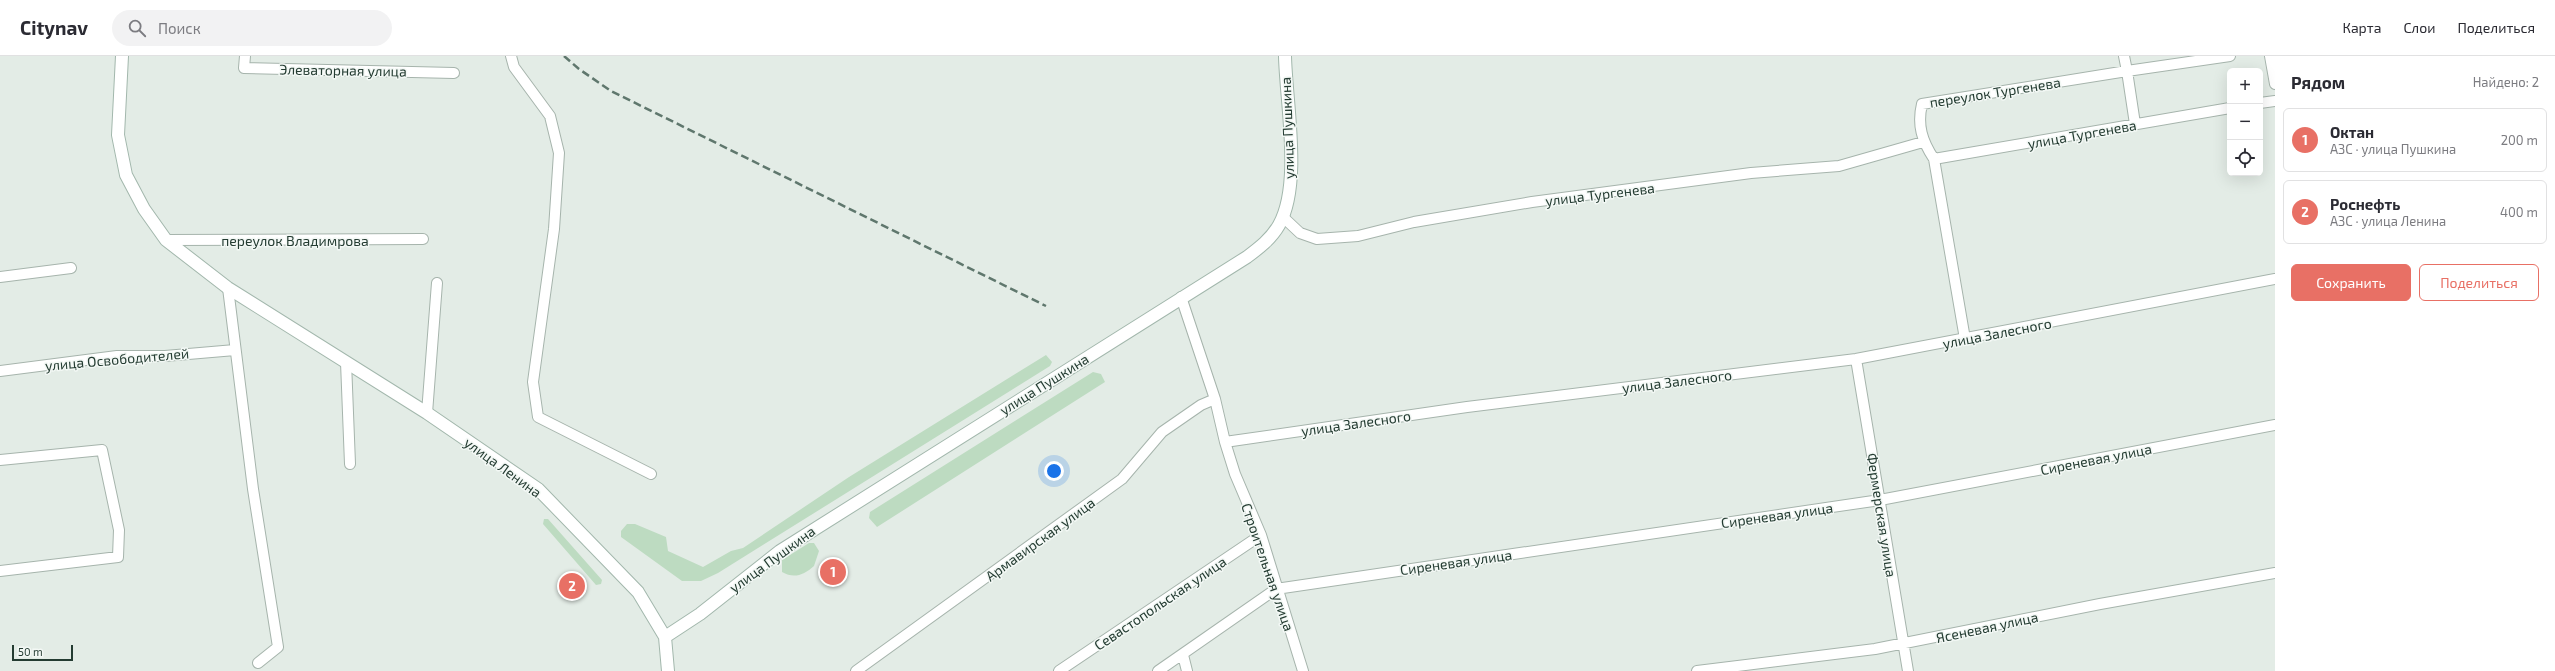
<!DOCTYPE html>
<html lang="ru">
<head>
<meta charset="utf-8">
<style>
	body { margin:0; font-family:"Exo 2",sans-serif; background:#f2f2f3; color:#2b2b33 }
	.controls { position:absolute; right:12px; top:12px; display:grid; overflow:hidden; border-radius:6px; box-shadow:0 4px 16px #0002 }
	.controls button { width:36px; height:36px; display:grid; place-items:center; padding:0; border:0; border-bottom:1px solid #e1e1e2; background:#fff; color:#2b2b33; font:20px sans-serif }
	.scale { position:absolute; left:12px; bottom:10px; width:61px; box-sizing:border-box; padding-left:4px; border:2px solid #243c32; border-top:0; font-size:11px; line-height:14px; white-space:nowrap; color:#243c32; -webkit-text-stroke:3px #f3f8f5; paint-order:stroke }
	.you { position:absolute; left:1054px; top:415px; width:14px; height:14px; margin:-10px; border:3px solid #fff; border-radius:50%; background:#1a73e8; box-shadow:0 0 0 6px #1a73e833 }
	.badge { display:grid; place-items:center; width:26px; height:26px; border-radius:50%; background:#e87065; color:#fff; font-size:13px; font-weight:700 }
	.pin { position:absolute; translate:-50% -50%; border:2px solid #fff; box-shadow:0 1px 4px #0006 }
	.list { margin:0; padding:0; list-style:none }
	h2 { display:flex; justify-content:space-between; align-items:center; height:52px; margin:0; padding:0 16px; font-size:17px }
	h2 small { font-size:13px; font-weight:400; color:#7c7c81 }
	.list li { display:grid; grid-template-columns:26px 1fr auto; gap:12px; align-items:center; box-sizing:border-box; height:64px; margin:0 8px 8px; padding:0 8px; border:1px solid #e1e1e2; border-radius:6px }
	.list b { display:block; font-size:15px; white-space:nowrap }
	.list p { margin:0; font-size:13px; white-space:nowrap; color:#7c7c81 }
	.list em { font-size:13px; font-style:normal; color:#7c7c81 }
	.actions { display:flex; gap:8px; padding:12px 16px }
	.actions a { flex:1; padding:9px 0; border:1px solid #e87065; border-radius:6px; text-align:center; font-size:14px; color:#e87065 }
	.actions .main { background:#e87065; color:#fff }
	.icon { flex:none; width:22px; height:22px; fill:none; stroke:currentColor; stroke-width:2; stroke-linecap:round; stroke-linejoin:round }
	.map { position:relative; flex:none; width:2275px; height:615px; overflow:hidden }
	header { display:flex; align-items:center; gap:24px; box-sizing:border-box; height:56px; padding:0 20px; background:#fff; border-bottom:1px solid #e1e1e2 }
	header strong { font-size:19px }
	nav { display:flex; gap:22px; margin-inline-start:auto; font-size:14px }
	.search { width:280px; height:36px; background:#f2f2f3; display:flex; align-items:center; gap:10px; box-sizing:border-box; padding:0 14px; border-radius:22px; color:#7c7c81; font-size:15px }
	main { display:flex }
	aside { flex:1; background:#fff }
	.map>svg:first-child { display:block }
	.green { fill:#bddbc1 }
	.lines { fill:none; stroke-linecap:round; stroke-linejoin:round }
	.minor-casing { stroke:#a6b4ac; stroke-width:12 }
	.secondary-casing { stroke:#a2b7ac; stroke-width:14 }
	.minor { stroke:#fff; stroke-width:10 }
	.secondary { stroke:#fff; stroke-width:12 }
	.rail { stroke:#5f776d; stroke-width:2.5; stroke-dasharray:8 4; stroke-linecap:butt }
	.labels { text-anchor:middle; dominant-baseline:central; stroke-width:3; stroke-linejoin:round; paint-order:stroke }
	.street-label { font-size:14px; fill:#243c32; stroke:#f3f8f5 }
</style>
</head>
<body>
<header>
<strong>Citynav</strong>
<div class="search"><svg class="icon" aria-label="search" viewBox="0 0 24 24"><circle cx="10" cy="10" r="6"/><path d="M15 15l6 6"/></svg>Поиск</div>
<nav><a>Карта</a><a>Слои</a><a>Поделиться</a></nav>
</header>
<main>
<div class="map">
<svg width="2275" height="615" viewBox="0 0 2275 615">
	<rect width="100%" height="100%" fill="#e3ece6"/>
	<path class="green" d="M1046,299L1052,306L1050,310L718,517L701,525H682L621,481V475L627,468H635L666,481L668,495L703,511L731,495L743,492L849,421Z
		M1093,316L1101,318L1105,326L877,471L869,462L870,456Z
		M544,463H548L602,524L601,528L596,529L543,468Z
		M809,487H814L819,495L814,510C804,519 794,523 782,516V504Z"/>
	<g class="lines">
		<g class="minor-casing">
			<path id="minor" d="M245,0L244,12L454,17
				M511,0L514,11L550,60L559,97L554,173L533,326L538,361L651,418
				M2270,0L2275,28
				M2260,47L2275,45
				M2135,68L2127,15L2230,0
				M1934,103L2230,52
				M1283,161L1300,177L1317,183L1358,180L1414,166L1532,146L1751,117L1839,110L1923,86
				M166,184L423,183
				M0,221L71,212
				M228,232L253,433L278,591L258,607
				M1181,241L1215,343L1225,386L1467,351L1856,303L2275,223
				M1965,283L1934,103C1922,85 1917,69 1922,48L2127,15L2124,0
				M1856,303L1908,615
				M346,306L350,408
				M0,315L117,300H165L235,294
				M427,357L437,227
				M1225,386L1235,418L1261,479L1303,615
				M0,404L102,394L119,474L118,501L0,515
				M1183,599L1187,615
				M856,615L1122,423L1162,376L1201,349L1215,343
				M1059,615L1261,479
				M1158,615L1276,533L1880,444L2275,369
				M1697,615L1875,593L2100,548L2275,517"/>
		</g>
		<g class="secondary-casing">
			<path id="secondary" d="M122,0L118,79L126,119L144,153L166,184L228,232L427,357L538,433L638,536L665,581L668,615
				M665,581L700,558L780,495L1247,201C1259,192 1271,183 1279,169C1302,128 1286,47 1285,0"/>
		</g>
		<use href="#minor" class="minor"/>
		<use href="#secondary" class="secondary"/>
		<path class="rail" d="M564,0L579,13L611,35L1046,250"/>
	</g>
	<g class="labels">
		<g class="street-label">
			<text transform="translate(343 14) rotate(1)">Элеваторная улица</text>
			<text transform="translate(1995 36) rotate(-9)">переулок Тургенева</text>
			<text transform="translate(1287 72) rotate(-92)">улица Пушкина</text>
			<text transform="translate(2082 78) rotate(-10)">улица Тургенева</text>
			<text transform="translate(1600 138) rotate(-7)">улица Тургенева</text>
			<text x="295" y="184">переулок Владимрова</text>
			<text transform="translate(1997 277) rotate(-11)">улица Залесного</text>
			<text transform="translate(117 303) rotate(-5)">улица Освободителей</text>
			<text transform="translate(1677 325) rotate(-7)">улица Залесного</text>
			<text transform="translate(1044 328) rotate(-32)">улица Пушкина</text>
			<text transform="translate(1356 367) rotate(-8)">улица Залесного</text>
			<text transform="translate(2096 403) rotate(-11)">Сиреневая улица</text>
			<text transform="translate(503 411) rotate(36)">улица Ленина</text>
			<text transform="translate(1777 459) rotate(-8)">Сиреневая улица</text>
			<text transform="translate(1882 459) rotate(81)">Фермерская улица</text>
			<text transform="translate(1040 483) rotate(-36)">Армавирская улица</text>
			<text transform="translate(772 503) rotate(-36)">улица Пушкина</text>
			<text transform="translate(1456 506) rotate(-8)">Сиреневая улица</text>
			<text transform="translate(1268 511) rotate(71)">Строительная улица</text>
			<text transform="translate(1160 547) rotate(-34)">Севастопольская улица</text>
			<text transform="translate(1987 571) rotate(-12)">Ясеневая улица</text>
		</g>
	</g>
</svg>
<div class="controls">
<button>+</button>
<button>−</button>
<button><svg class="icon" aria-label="locate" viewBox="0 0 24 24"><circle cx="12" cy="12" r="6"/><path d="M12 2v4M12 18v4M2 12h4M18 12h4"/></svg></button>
</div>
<div class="scale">50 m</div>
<div class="you"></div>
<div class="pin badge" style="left:833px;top:516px">1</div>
<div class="pin badge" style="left:572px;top:530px">2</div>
</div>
<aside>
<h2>Рядом<small>Найдено: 2</small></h2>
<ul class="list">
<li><span class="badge">1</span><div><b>Октан</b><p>АЗС · улица Пушкина</p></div><em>200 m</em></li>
<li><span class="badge">2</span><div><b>Роснефть</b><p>АЗС · улица Ленина</p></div><em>400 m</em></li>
</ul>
<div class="actions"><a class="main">Сохранить</a><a>Поделиться</a></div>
</aside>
</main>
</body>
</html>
